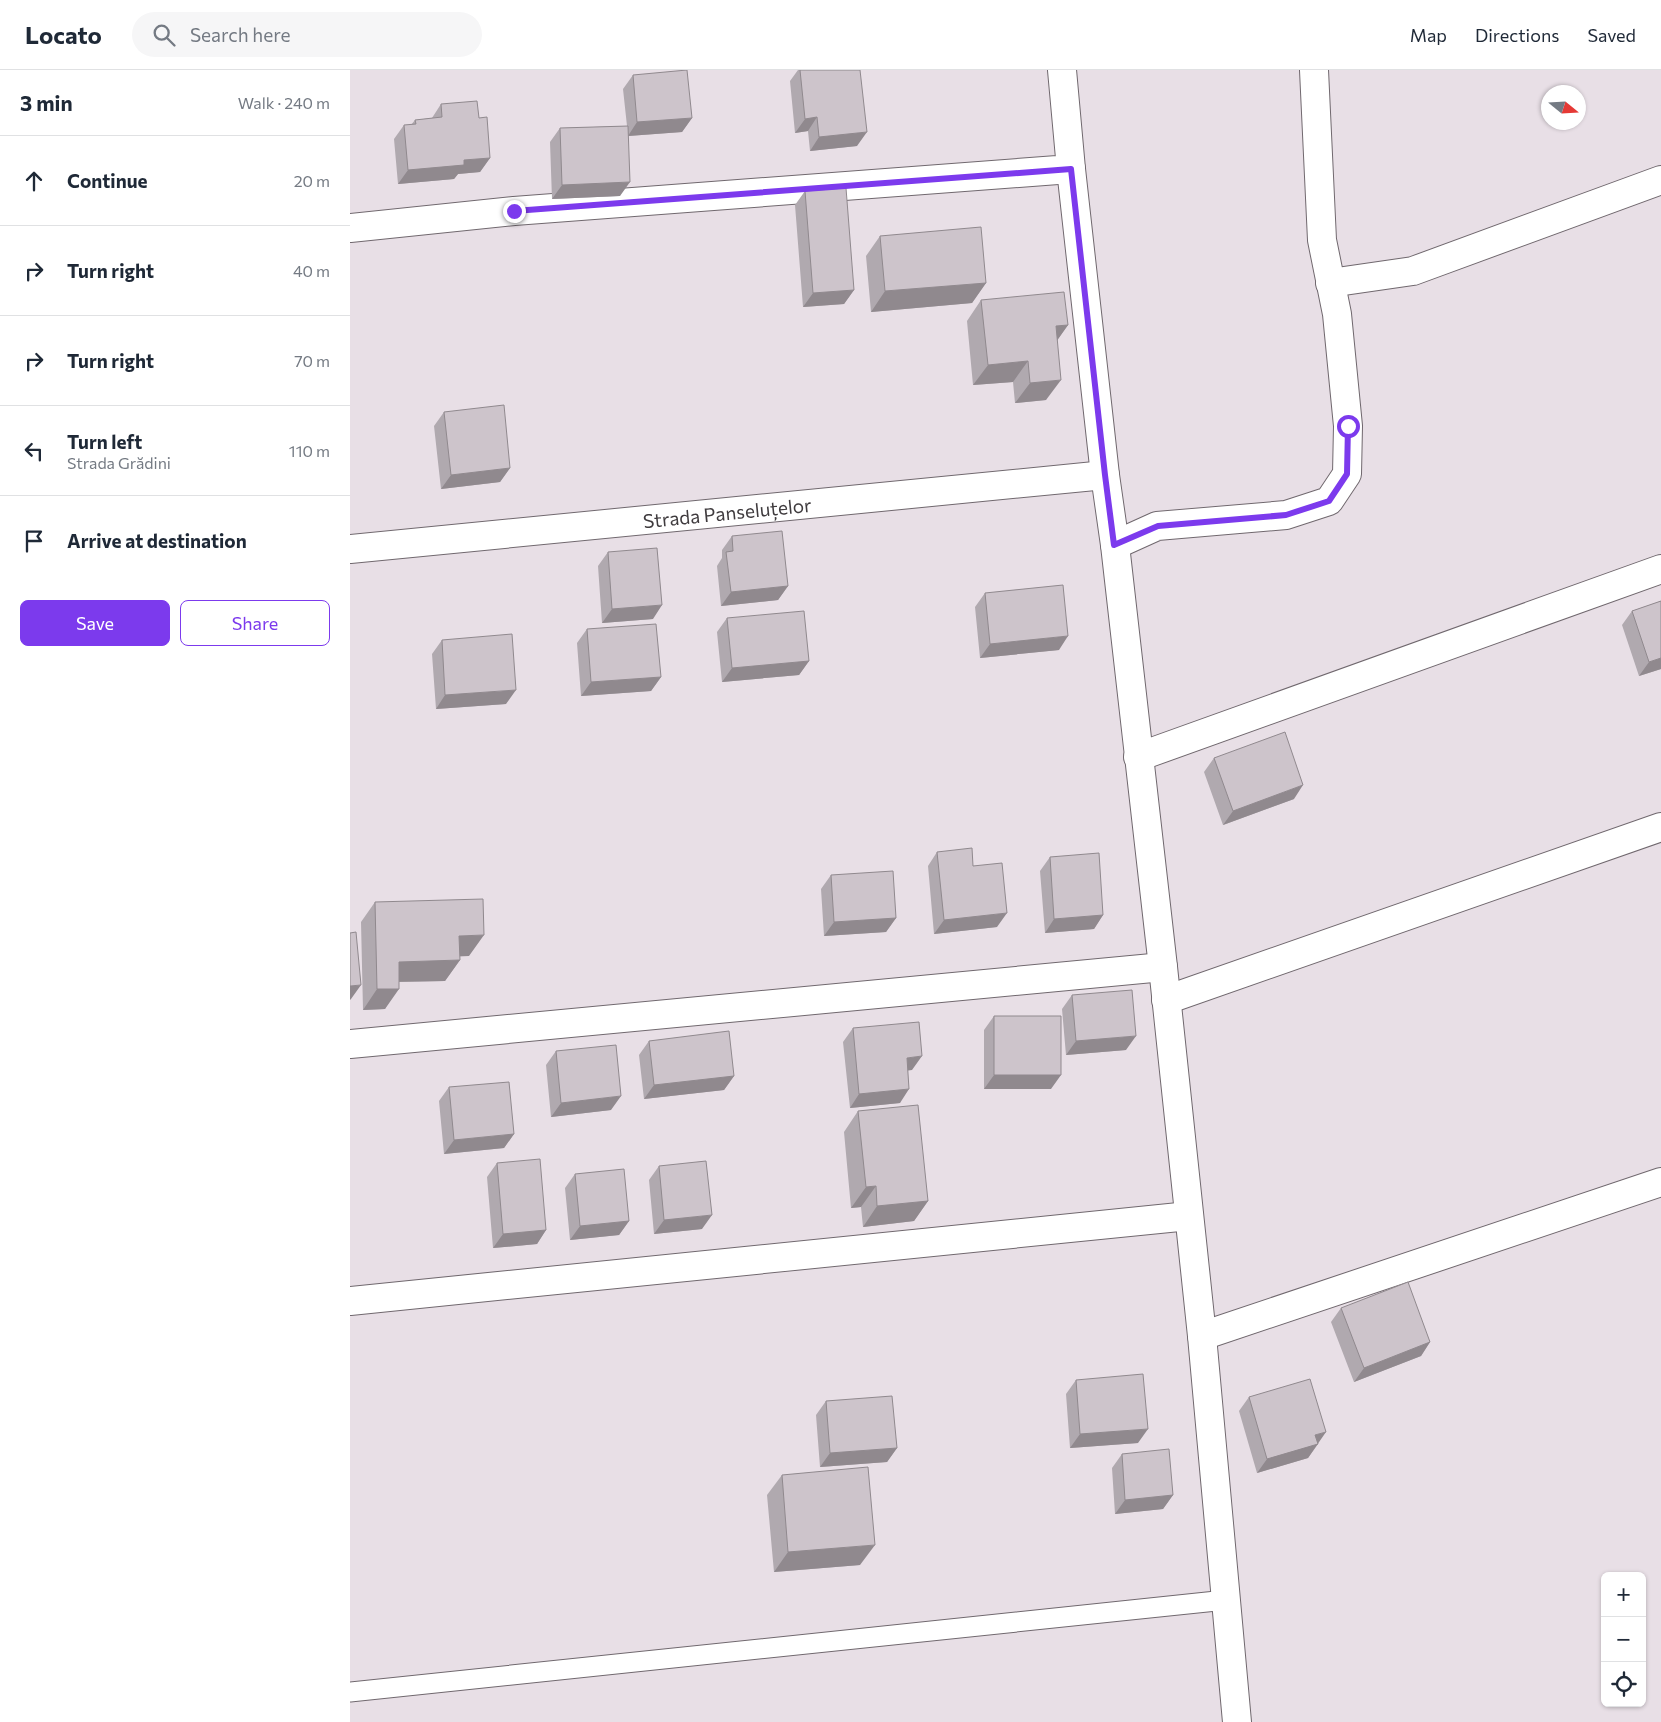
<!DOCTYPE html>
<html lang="en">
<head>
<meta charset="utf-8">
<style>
	body { margin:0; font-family:Commissioner,sans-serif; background:#f6f6f7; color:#1f2937 }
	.controls { position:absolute; right:15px; bottom:15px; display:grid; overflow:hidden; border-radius:8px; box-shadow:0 1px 4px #0004 }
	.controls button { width:45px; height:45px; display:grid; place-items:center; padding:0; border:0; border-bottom:1px solid #e0e1e3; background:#fff; color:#1f2937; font:25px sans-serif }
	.compass { position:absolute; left:1191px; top:15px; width:45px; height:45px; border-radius:50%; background:#fff; box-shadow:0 1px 4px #0004; rotate:108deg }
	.stop { position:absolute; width:15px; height:15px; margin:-11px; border:4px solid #7c3aed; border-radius:50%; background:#fff }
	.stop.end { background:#7c3aed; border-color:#fff; box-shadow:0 1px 5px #0008 }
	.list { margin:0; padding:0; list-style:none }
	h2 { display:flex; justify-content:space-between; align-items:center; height:65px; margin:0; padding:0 20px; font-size:21px }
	h2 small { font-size:16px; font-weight:400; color:#747a83 }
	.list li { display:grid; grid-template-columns:32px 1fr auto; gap:15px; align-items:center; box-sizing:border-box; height:90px; padding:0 20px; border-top:1px solid #e0e1e3 }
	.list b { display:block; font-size:19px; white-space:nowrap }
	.list p { margin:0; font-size:16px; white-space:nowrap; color:#747a83 }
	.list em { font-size:16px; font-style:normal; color:#747a83 }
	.actions { display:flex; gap:10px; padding:15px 20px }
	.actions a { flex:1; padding:11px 0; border:1px solid #7c3aed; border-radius:8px; text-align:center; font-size:18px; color:#7c3aed }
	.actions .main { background:#7c3aed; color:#fff }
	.icon { flex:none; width:28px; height:28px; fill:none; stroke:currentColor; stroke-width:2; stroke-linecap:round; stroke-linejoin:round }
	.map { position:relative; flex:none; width:1311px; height:1652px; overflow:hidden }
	header { display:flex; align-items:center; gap:30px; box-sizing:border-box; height:70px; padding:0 25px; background:#fff; border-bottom:1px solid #e0e1e3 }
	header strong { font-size:24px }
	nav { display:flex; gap:28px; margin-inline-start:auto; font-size:18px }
	.search { width:350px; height:45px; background:#f6f6f7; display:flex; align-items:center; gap:12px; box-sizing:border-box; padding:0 18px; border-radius:28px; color:#747a83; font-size:19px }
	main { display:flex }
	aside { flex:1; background:#fff }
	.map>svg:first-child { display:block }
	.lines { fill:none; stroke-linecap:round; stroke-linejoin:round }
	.service-casing { stroke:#70686e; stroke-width:21 }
	.minor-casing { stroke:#70686e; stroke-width:30 }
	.service { stroke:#fff; stroke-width:19 }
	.minor { stroke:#fff; stroke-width:28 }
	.wall { fill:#b0a9af }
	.shaded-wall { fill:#90898e }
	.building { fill:#cdc4cb; stroke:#90898e }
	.route { stroke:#7c3aed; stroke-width:6 }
	.labels { text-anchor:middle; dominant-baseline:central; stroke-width:5; stroke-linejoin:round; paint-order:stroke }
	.street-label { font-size:19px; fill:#3f3b3e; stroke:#f6ecf3 }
</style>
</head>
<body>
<header>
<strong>Locato</strong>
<div class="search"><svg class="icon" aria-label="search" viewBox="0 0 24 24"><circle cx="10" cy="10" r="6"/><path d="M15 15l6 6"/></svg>Search here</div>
<nav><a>Map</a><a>Directions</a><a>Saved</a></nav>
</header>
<main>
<aside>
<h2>3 min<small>Walk · 240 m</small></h2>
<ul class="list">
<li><svg class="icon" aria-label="ahead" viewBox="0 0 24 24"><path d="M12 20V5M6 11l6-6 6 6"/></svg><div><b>Continue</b></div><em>20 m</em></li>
<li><svg class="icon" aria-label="right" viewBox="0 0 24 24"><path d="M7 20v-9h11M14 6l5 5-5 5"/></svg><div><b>Turn right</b></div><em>40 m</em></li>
<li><svg class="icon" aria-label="right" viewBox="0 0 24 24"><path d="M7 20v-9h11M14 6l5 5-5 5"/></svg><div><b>Turn right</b></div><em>70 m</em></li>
<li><svg class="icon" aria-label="left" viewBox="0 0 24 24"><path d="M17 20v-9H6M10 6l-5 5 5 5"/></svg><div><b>Turn left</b><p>Strada Grădini</p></div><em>110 m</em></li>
<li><svg class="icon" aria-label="arrive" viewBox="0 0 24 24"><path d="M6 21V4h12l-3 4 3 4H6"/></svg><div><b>Arrive at destination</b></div></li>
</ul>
<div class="actions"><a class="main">Save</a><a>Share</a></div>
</aside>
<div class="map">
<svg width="1311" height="1652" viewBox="0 0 1311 1652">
	<rect width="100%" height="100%" fill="#e8dfe6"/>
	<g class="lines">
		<g class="service-casing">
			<path id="service" d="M0,1622L876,1530"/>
		</g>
		<g class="minor-casing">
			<g id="minor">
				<path d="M721,99L755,405L765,475L813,897L852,1266L887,1652"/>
				<path d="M0,158L164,141L721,99L712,0"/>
				<path d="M980,213L1063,201L1311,110"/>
				<path d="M765,475L807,456L936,445L979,431L997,404L998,356L987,244L972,170L964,0"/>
				<path id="s1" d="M0,479L755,405"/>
				<path d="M788,687L1311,499"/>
				<path d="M816,930L1311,757"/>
				<path d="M0,974L813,897"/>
				<path d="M0,1231L839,1146"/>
				<path d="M852,1266L1311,1112"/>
			</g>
		</g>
		<use href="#service" class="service"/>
		<use href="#minor" class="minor"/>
	</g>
	<path class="wall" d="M448,0H510L507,76L460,81L458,61L445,63L440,11Z
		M283,5L342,48L332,62L278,66L270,126L202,129L200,72L210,58L277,56L273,19Z
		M91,34L129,48L140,88L130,102L108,104L104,109L48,114L44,69L54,55H61L65,50L82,48Z
		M455,121L504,220L494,234L453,237L445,135Z
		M530,166L636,213L622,233L521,242L516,186Z
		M631,230L718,255L707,270L696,330L665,333L663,312L623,315L617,251Z
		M94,342L160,398L150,412L91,419L84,356Z
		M382,466L438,516L428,530L371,536L367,496L372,488V480Z
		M258,482L303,549L252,553L248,496Z
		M635,523L709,580L630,588L625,537Z
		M1311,531V599L1289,606L1272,555L1282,541Z
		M377,548L459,591L449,605L372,612L367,562Z
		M237,559L311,607L301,621L231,626L227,573Z
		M92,570L156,634L86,639L82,584Z
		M864,688L944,729L873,755L854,702Z
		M587,782L623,796L647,857L584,864L578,796Z
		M700,787L753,845L744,859L695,863L690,801Z
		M481,805L546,848L536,862L474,866L471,819Z
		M25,832L119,886H110V890L95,911L49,912L35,939L13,940L11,852Z
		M722,925L776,980L716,985L712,939Z
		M644,946L701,1019H634V960Z
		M503,958L562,1000H558L550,1033L500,1038L493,972Z
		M299,971L384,1006L374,1020L294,1029L289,985Z
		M206,981L261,1040L201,1047L196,995Z
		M99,1017L164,1064L154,1078L94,1084L89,1031Z
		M508,1041L578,1131L564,1151L513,1157L511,1137L501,1138L494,1062Z
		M147,1093L196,1160L187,1174L143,1178L137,1107Z
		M309,1096L352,1159L304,1164L299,1110Z
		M225,1104L279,1151L269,1165L220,1170L215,1118Z
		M991,1238L1080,1272L1071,1286L1004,1312L981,1252Z
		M726,1310L788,1373L720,1378L716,1324Z
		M899,1327L968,1373V1374L958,1388L907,1403L889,1341Z
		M476,1331L547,1378L537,1392L470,1397L466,1345Z
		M772,1384L823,1425L813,1439L765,1444L762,1398Z
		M432,1405L510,1495L424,1502L417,1425Z"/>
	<path class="shaded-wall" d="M467,47L458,61L445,63L455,49Z
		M342,48L332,62L278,66L287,52Z
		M517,62L507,76L460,81L469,67Z
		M140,88L130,102L108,104L104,109L48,114L58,100L114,90Z
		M280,112L270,126L202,129L212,115Z
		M636,213L622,233L521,242L535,221Z
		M504,220L494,234L453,237L463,223Z
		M718,255L704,275L706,256Z
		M678,291L663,312L623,315L638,295Z
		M711,310L696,330L665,333L680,313Z
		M160,398L150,412L91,419L101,405Z
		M438,516L428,530L371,536L381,522Z
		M312,535L303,549L252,553L262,539Z
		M718,566L709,580L630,588L640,574Z
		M1311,588V599L1289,606L1299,592Z
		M459,591L449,605L372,612L382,598Z
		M311,607L301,621L231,626L241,612Z
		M166,620L156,634L86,639L95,625Z
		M953,715L944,729L873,755L883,741Z
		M657,843L647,857L584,864L594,850Z
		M753,845L744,859L695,863L704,849Z
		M546,848L536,862L474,866L484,852Z
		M134,865L119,886L95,887L109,866Z
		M110,890L95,911L35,912L49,892Z
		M11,915L1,929L0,930V916Z
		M27,919H49L35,939L13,940Z
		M786,966L776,980L716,985L726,971Z
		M572,986L562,1000L547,1002L557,988Z
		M644,1005H711L701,1019H634Z
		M384,1006L374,1020L294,1029L304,1015Z
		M559,1019L550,1033L500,1038L509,1024Z
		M271,1026L261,1040L201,1047L211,1033Z
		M164,1064L154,1078L94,1084L104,1070Z
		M526,1116L511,1137L501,1138L516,1117Z
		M578,1131L564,1151L513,1157L527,1136Z
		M362,1145L352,1159L304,1164L314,1150Z
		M279,1151L269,1165L220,1170L230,1156Z
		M196,1160L187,1174L143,1178L153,1164Z
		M1080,1272L1071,1286L1004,1312L1014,1298Z
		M798,1359L788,1373L720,1378L730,1364Z
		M976,1362L958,1388L907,1403L917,1389L965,1365Z
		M547,1378L537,1392L470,1397L480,1383Z
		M823,1425L813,1439L765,1444L775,1430Z
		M525,1475L510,1495L424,1502L438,1482Z"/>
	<path class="building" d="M337,0L342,48L287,52L283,5Z
		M450,0H510L517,62L469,67L467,47L455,49Z
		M127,31L129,48L137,47L140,88L114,90V95L58,100L54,55L66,54L65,50L92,47L91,34Z
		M278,56L280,112L212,115L210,58Z
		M496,118L504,220L463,223L455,121Z
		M631,157L636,213L535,221L530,166Z
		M714,222L718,255L706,256L711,310L680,313L678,291L638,295L631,230Z
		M154,335L160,398L101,405L94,342Z
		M432,461L438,516L381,522L376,482L383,481L382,466Z
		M307,478L312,535L262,539L258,482Z
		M713,515L718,566L640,574L635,523Z
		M1311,531V588L1299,592L1282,541Z
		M454,541L459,591L382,598L377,548Z
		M306,554L311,607L241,612L237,559Z
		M162,564L166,620L95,625L92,570Z
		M935,662L953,715L883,741L864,688Z
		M622,778L623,796L652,793L657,843L594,850L587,782Z
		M749,783L753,845L704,849L700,787Z
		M543,801L546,848L484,852L481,805Z
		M133,829L134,865L109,866L110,890L49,892V919H27L25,832Z
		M6,862L11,915L0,916V863Z
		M782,920L786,966L726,971L722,925Z
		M644,946H711V1005H644Z
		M569,952L572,986L557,988L559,1019L509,1024L503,958Z
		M379,961L384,1006L304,1015L299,971Z
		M266,975L271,1026L211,1033L206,981Z
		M159,1012L164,1064L104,1070L99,1017Z
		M568,1035L578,1131L527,1136L526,1116L516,1117L508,1041Z
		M190,1089L196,1160L153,1164L147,1093Z
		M356,1091L362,1145L314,1150L309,1096Z
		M274,1099L279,1151L230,1156L225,1104Z
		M1058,1212L1080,1272L1014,1298L991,1238Z
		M793,1304L798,1359L730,1364L726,1310Z
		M960,1309L976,1362L965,1365L968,1374L917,1389L899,1327Z
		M542,1326L547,1378L480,1383L476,1331Z
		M819,1379L823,1425L775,1430L772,1384Z
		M518,1397L525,1475L438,1482L432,1405Z"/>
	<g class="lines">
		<path class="route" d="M164,141L721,99L755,405L764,475L808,456L936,445L979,431L997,404L998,356"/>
	</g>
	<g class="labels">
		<g class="street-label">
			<text stroke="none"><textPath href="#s1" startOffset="379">Strada Panseluțelor</textPath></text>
		</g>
	</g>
</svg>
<div class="controls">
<button>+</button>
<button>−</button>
<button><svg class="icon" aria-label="locate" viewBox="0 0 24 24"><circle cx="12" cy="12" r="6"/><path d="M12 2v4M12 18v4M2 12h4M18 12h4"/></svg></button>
</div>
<svg class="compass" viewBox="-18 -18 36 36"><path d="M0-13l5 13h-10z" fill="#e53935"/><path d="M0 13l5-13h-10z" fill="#747a83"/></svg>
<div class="stop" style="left:998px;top:356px"></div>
<div class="stop end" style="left:164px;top:141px"></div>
</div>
</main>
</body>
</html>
